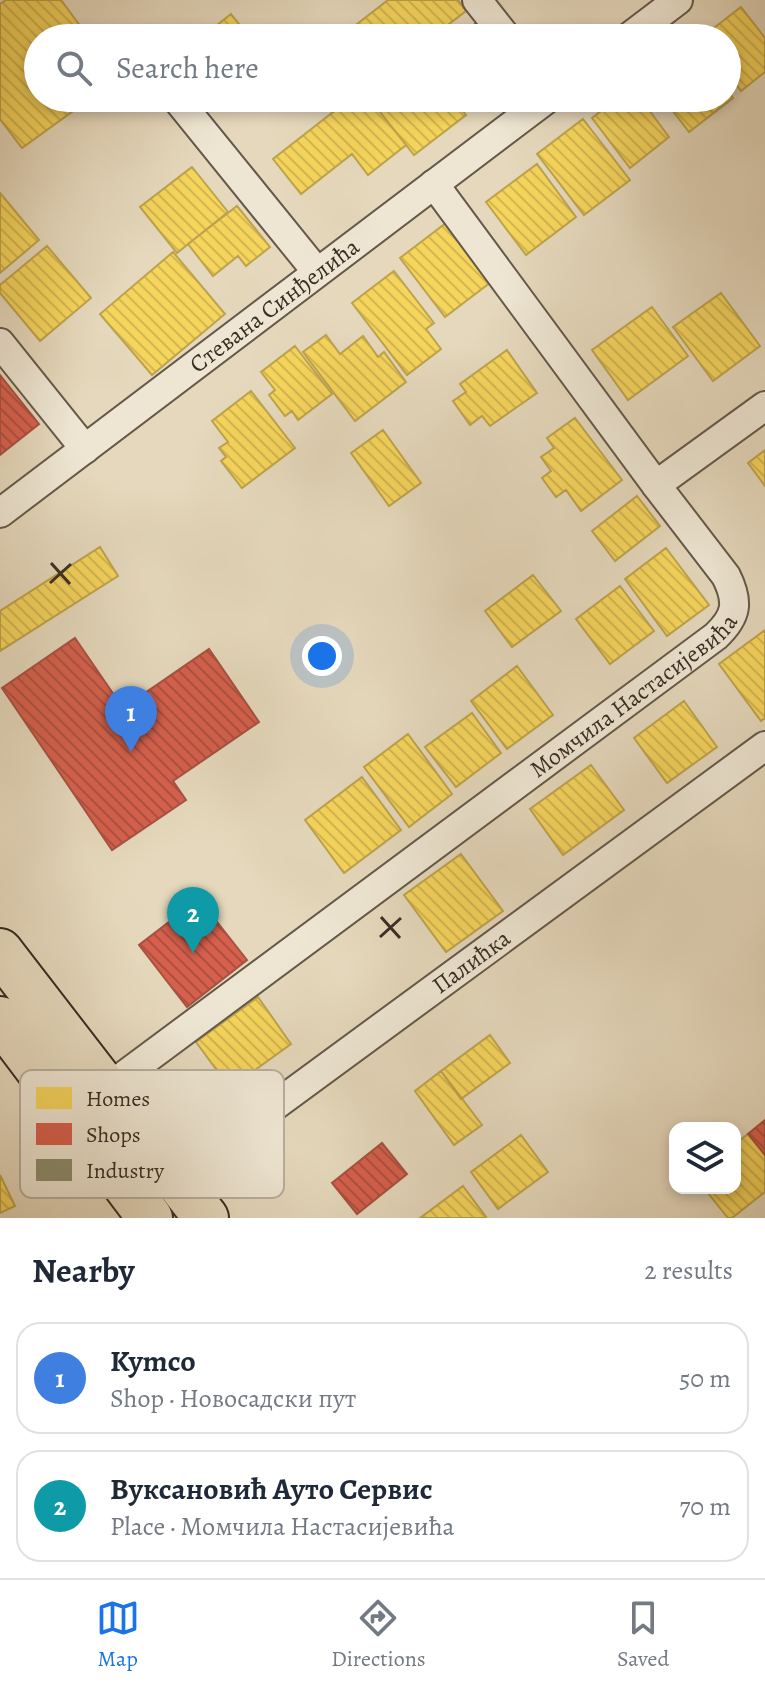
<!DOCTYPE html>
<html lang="en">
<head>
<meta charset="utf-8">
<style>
	body { margin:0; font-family:Alegreya,serif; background:#f6f6f7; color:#1f2937 }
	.controls { position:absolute; right:24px; bottom:24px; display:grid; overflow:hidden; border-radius:16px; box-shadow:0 4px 12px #0003 }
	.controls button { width:72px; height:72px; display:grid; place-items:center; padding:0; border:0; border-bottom:2px solid #e0e1e3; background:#fff; color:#1f2937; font:40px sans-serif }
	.you { position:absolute; left:322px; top:656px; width:28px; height:28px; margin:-20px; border:6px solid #fff; border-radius:50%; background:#1a73e8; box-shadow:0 0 0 12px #1a73e833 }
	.badge { display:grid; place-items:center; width:52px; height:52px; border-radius:50%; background:#1a73e8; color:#fff; font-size:26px; font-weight:700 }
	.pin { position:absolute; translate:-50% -66px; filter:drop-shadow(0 2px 4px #0008) }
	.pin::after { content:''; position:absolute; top:42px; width:28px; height:24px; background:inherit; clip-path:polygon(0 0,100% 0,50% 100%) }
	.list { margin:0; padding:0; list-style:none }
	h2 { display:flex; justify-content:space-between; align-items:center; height:104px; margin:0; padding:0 32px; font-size:34px }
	h2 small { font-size:26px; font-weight:400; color:#747a83 }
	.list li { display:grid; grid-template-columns:52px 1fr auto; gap:24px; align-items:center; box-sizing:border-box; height:112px; margin:0 16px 16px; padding:0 16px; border:2px solid #e0e1e3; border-radius:24px }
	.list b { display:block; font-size:30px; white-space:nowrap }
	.list p { margin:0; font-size:26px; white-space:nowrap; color:#747a83 }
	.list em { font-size:26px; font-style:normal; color:#747a83 }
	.icon { flex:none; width:44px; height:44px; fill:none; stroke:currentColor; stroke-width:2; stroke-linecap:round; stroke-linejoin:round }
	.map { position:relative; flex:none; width:765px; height:1218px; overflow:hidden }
	.search { position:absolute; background:#fff; box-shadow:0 4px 12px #0003; left:24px; right:24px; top:24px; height:88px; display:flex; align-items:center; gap:20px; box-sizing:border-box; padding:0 28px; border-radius:44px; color:#747a83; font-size:30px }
	.sheet { height:360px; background:#fff }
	nav { display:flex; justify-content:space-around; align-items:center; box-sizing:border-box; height:112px; border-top:2px solid #e0e1e3; background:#fff; font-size:22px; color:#747a83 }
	nav a { display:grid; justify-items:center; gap:4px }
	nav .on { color:#1a73e8 }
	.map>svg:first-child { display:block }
	.homes { fill:url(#homes-back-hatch); stroke:#bda34b; stroke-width:2 }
	.shops { fill:url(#shops-back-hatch); stroke:#a75141; stroke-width:2 }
	.industry { fill:url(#industry-back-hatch); stroke:#737058; stroke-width:2 }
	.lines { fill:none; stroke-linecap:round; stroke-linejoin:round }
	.minor-casing { stroke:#64584a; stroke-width:32 }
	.primary-casing { stroke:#392d24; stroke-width:48 }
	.minor { stroke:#eee6d3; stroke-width:28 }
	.primary { stroke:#e5d8bc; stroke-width:44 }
	.ticks { fill:none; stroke:#392d24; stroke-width:3 }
	.labels { text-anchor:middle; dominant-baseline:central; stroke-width:8; stroke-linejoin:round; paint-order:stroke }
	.street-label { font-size:24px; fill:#392d24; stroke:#eee6d3 }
	.key { fill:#eee6d3; stroke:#b8ae9e; stroke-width:2 }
	.key-label { font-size:22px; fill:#392d24 }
</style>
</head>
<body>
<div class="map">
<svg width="765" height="1218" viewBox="0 0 765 1218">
	<defs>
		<pattern id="homes-back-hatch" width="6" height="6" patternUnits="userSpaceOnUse" patternTransform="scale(2)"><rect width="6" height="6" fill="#f6d55c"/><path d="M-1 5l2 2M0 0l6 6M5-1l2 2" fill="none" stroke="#d4b750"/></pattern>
		<pattern id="shops-back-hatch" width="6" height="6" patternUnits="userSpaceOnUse" patternTransform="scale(2)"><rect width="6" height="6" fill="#d6604d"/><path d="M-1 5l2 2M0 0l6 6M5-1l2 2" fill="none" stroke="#af5040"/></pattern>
		<pattern id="industry-back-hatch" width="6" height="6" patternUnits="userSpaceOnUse" patternTransform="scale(2)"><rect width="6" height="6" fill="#8c8c6e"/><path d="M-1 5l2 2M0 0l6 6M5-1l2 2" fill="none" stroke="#73735a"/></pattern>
	</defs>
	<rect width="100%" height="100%" fill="#e5d8bc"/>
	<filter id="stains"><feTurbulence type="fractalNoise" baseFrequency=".0025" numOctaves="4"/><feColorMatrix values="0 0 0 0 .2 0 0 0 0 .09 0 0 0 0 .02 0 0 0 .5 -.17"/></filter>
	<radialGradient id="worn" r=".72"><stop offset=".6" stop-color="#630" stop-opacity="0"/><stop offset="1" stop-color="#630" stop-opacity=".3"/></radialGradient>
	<path class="homes" d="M6,0H61L89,38H38V98H91L22,148L0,119V4Z
		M388,0H458L466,11L431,38H339Z
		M741,7L765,38V72L741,91L727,72V38H701Z
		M231,14L250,38H201Z
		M727,90L733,98L689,132L663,98H727Z
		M320,98H351L332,113Z
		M351,98H369L406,145L368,175L352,154L301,194L273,159Z
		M379,98H453L466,115L414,155L373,103Z
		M618,98H640L669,137L630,168L592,118Z
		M583,119L630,180L584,215L537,154Z
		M537,164L576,217L526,255L486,202Z
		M192,167L228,212L177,253L140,207Z
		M0,193L39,240L0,273Z
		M237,206L270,247L246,266L238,256L213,276L188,244Z
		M446,223L491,282L445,317L400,258Z
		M47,246L91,298L40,341L0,293V285Z
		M173,252L225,314L152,375L100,314Z
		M394,271L434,323L426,329L441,349L407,375L352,303Z
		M721,293L760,346L713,381L673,327Z
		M652,307L688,356L628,400L592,350Z
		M326,335L340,354L363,336L378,357L384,352L406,382L355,421L303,352Z
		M295,346L332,394L298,420L292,411L285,416L269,395L275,390L261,372Z
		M507,350L537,393L490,426L482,416L470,425L453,401L466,392L460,384Z
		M251,391L295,448L242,488L221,461L226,457L219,448L228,442L212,421Z
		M575,418L622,480L581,511L566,490L556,497L542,478L551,471L541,457L554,448L547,438Z
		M383,430L421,483L389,506L351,453Z
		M765,450V486L748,463Z
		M637,496L660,526L615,561L592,531Z
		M100,547L118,576L0,651V611Z
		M666,548L709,605L667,636L625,579Z
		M533,575L561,611L512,647L485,611Z
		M620,586L654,631L610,664L576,619Z
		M765,630V718L761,721L719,664Z
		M517,666L553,715L507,749L471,701Z
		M684,701L717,747L667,783L634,738Z
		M472,713L501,753L456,787L425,747Z
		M408,734L452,794L409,827L364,767Z
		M591,765L624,810L563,855L530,809Z
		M362,777L401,830L344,873L305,820Z
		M461,854L503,911L446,952L404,895Z
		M258,997L291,1044L230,1088L196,1042Z
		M490,1035L510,1063L461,1099L441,1071Z
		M441,1071L482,1125L454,1145L415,1091Z
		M748,1134L765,1155V1192L732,1218H728L704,1188H735V1144Z
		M521,1135L548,1172L498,1209L471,1172Z
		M0,1175L15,1206L0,1213Z
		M463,1186L486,1217L484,1218H420Z"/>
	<path class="shops" d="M0,375L39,424L0,455Z
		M75,638L123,708L209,649L259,722L173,781L186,800L112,850L2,688Z
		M199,899L247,960L187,1007L139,945Z
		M765,1120V1155L748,1134Z
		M382,1143L407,1174L357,1214L332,1183Z"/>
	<path class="industry" d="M479,21L493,38H457Z"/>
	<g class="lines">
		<g class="minor-casing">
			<g id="minor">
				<path d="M477,0L507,38"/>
				<path d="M628,38L678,0"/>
				<path d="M176,98L317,272"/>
				<path d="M0,343L85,449"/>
				<path d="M656,485L765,406"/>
				<path id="s1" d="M0,513L548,98"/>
				<path id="s2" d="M106,1089L716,636C737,616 739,602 726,576L656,485L434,184"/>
				<path id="s3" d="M176,1178L765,746"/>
			</g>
		</g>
		<g class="primary-casing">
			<path id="primary" d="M0,951L206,1218
				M0,1019L150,1218"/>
		</g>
		<use href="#minor" class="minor"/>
		<use href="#primary" class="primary"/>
	</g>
	<path class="ticks" d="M51,563L70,584M50,583L71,564M381,917L400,938M380,937L401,918"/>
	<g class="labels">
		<g class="street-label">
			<text stroke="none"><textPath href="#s1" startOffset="344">Стевана Синђелића</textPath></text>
			<text stroke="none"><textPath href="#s2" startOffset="658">Момчила Настасијевића</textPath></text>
			<text stroke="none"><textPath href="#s3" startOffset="366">Палићка</textPath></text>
		</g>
	</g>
	<rect x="20" y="1070" width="264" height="128" rx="12" class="key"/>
	<rect x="36" y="1087" width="36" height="22" fill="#f6d55c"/>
	<rect x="36" y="1123" width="36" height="22" fill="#d6604d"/>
	<rect x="36" y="1159" width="36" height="22" fill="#8c8c6e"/>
	<g class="key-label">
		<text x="86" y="1106">Homes</text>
		<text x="86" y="1142">Shops</text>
		<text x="86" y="1178">Industry</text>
	</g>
	<rect width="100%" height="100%" filter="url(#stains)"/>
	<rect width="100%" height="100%" fill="url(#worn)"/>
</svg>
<div class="controls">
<button><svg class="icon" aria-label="layers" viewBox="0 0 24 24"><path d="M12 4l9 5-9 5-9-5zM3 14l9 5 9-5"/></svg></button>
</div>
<div class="you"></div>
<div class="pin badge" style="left:131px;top:752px;background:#3f7fe0">1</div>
<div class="pin badge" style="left:193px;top:953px;background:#0f9aa8">2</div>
<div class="search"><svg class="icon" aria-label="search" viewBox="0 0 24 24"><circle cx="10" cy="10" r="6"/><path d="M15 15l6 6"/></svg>Search here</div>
</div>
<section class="sheet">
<h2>Nearby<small>2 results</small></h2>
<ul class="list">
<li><span class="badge" style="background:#3f7fe0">1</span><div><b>Kymco</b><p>Shop · Новосадски пут</p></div><em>50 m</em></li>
<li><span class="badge" style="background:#0f9aa8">2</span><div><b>Вуксановић Ауто Сервис</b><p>Place · Момчила Настасијевића</p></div><em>70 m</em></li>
</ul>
</section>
<nav>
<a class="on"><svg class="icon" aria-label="map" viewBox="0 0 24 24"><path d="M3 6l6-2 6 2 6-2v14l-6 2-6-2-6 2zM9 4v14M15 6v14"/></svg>Map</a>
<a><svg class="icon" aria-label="directions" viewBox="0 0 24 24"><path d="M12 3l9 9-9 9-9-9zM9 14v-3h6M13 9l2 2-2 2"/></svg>Directions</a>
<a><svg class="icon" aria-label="saved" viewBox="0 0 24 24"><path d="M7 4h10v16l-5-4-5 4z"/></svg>Saved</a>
</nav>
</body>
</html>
